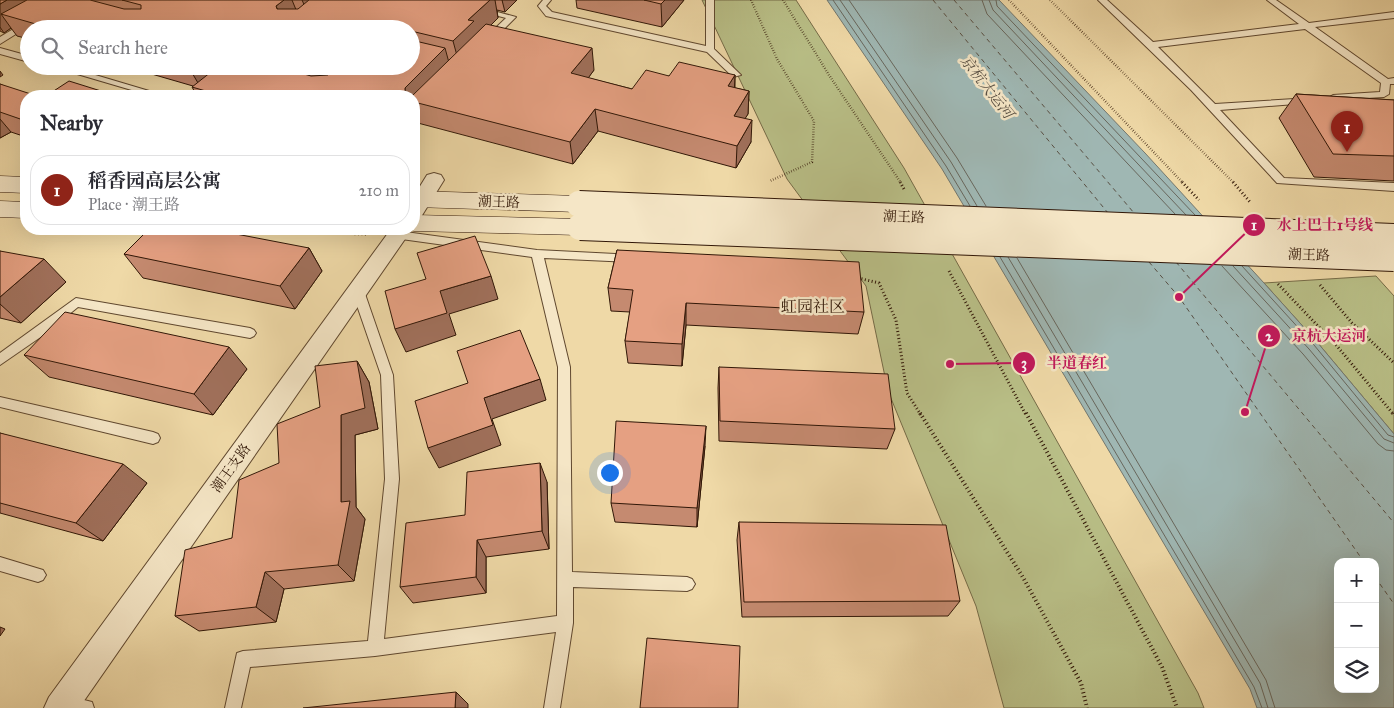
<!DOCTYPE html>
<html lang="en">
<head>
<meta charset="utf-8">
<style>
	body { margin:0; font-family:"IM FELL Great Primer","Noto Serif SC",serif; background:#f7f7f7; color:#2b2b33 }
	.controls { position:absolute; right:15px; bottom:15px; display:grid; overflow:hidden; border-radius:10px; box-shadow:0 5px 20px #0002 }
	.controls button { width:45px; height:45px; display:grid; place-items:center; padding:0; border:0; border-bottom:1px solid #e1e1e2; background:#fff; color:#2b2b33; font:25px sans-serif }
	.you { position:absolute; left:609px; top:472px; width:18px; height:18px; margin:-12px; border:4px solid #fff; border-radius:50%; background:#1a73e8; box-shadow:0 0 0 8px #1a73e833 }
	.badge { display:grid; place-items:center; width:32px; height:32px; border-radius:50%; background:#8f2418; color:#fff; font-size:16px; font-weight:700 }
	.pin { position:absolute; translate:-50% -41px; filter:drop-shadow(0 1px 2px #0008) }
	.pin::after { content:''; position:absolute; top:26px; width:18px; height:15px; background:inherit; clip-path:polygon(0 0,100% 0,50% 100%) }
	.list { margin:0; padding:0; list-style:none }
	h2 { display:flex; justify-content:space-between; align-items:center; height:65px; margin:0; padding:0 20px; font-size:21px }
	h2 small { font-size:16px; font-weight:400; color:#7c7c81 }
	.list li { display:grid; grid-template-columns:32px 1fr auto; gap:15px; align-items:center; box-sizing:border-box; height:70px; margin:0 10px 10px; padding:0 10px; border:1px solid #e1e1e2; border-radius:20px }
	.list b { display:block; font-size:19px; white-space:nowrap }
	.list p { margin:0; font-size:16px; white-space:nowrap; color:#7c7c81 }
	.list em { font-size:16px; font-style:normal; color:#7c7c81 }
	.icon { flex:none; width:28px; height:28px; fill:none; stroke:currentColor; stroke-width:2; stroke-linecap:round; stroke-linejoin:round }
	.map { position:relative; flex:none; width:1394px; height:708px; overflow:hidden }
	.search { position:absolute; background:#fff; box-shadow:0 5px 20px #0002; left:20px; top:20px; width:400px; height:55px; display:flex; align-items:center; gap:12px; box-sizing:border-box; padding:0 18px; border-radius:28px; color:#7c7c81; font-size:19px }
	.panel { position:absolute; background:#fff; box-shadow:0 5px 20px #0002; left:20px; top:90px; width:400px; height:145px; border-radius:20px }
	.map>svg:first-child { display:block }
	.green { fill:#b9bf87; stroke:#756b47 }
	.water { fill:#9fb7b3; stroke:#73776e; fill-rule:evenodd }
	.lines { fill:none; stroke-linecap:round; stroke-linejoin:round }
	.shore { stroke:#68675d; stroke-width:1 }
	.ferry { stroke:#584f43; stroke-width:1; stroke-dasharray:4.5 4; stroke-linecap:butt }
	.lane-casing { stroke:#60482f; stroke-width:2 }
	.street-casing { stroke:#60482f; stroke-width:2 }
	.secondary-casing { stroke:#311707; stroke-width:1 }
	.path-far2 { stroke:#311707; stroke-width:2.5; stroke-dasharray:0.5 2; stroke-linecap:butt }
	.path-far1 { stroke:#311707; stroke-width:3; stroke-dasharray:1 2.5; stroke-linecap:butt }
	.path { stroke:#311707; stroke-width:4; stroke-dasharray:1 3; stroke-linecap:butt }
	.lane { fill:#f5e6c6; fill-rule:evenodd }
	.street { fill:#f5e6c6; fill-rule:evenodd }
	.secondary { fill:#f5e6c6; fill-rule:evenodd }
	.secondary-bridge-casing { stroke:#311707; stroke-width:28; stroke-linecap:butt }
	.secondary-bridge { stroke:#f5e6c6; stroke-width:26 }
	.wall { fill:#c58a70; stroke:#311707 }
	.shaded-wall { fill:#a0705b; stroke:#311707 }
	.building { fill:#e5a082; stroke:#311707 }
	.labels { text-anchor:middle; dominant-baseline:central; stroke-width:5; stroke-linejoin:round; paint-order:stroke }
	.street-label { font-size:14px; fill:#311707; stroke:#f5e6c6 }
	.water-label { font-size:15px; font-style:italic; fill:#584f43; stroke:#f5e6c6 }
	.quarter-label { font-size:16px; fill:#311707; stroke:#f5e6c6 }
	.leader { fill:none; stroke:#c2185b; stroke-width:2 }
	.callout-dot { fill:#c2185b; stroke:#f5e6c6; stroke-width:2 }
	.mark-label { font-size:15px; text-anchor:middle; font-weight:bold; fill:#fff }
	.callout-label { font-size:15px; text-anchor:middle; font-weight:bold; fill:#c2185b; stroke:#f5e6c6; stroke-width:5; stroke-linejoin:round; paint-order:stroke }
</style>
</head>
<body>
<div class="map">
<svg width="1394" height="708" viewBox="0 0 1394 708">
	<rect width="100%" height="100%" fill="#efd9a7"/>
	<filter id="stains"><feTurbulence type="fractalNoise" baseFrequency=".004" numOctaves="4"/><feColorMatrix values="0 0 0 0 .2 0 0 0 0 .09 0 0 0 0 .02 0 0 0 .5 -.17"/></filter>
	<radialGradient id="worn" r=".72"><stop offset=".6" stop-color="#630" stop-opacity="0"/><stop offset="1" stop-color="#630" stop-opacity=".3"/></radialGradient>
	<path class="green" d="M702,0H796L904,168L1198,693L1204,708H1004L976,606L888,391L866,286L787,179Z
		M1376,276L1394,296V434L1317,342L1264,283Z"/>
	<path class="water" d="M827,0H999L1145,153L1264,283L1317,342L1394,434V708H1257L1250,689L942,169ZM1338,562H1375V689H1338Z"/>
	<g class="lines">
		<path class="shore" d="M833,0L946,166L970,206
			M840,0L951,162L977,206
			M849,0L957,158L986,206
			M982,0L987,14L1175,214
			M989,0L993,10L1186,215
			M996,0L997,6L1195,215
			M1000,257L1254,687L1262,708
			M1008,257L1260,683L1268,708
			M1017,258L1266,680L1275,708
			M1222,266L1303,354L1378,444L1386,450L1394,451
			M1233,266L1309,349L1384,439L1394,443
			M1242,266L1314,345L1388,435L1394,437"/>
		<path class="ferry" d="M933,0L1108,213
			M954,0L1134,213
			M1149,262L1179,297L1364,562
			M1176,262L1394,523
			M1375,577L1394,604"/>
		<g class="lane-casing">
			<path id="lane" d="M543,0H551L546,6L552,12L706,46V0H714V49L741,75L733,77L707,52L546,16L538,6Z
				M1098,0H1107L1153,42L1299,24L1267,0H1276L1309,23L1394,12V18L1315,27L1388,79L1394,78V84H1390L1389,94L1384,97L1330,100L1328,98L1333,95L1380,92L1381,83L1305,29L1158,47L1215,104L1311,98V102L1308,103L1220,110L1284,178L1394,183V191L1277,183L1191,90Z
				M479,7L516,17L492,41H486V37L506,18L479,11Z
				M25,22L32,24L0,44V37Z
				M0,48L29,56V62L0,54Z
				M50,66H65L166,96H152Z
				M398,231L537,250L635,255L637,258L635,261L631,262L544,258L570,367L572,572L687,577L692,579L695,584L692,589L687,591L573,587V623L560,708H544L556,632L375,656L250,667L241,708H225L237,653L243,651L368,641L385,479L381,375L352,291L358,287L364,291L393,375L399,479L384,639L557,616L558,367L532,257L394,238L392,235L394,232Z
				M76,298L250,328L254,330L256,333L254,336L250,338L78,307L45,334L0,365V353Z
				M0,397L153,432L158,434L160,438L158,442L153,444L0,407Z
				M0,557L43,570L46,575L43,580L38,582L0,571Z
				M64,695L92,702L94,708H58L56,703L58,697Z"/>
		</g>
		<g class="street-casing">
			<path id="street" d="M434,173L441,175L444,180L421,217L414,219V196L427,175Z
				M391,229H412L79,708H44L49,697Z"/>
		</g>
		<g class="secondary-casing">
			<path id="secondary" d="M0,176L26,177V193L0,192Z
				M414,191L579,196L587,198L591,204L587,210L579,212L414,207Z
				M0,201L26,202V218L0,217Z
				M414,215L580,219L589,221L592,227L589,233L580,235L414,231L405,229H414Z"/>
		</g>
		<path class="path-far2" d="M751,0L777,59L814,121L812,162L770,181
			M783,0L829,75L901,183
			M1009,0L1183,183
			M1050,0L1234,183"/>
		<path class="path-far1" d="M900,182L904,189
			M1182,182L1199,200
			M1233,182L1250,202
			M211,230L368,234
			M949,271L1026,415
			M858,278L879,283L896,320L907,393L921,415
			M1278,284L1337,346L1394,415
			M1320,285L1352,323L1394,363"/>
		<path class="path" d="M920,413L1024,579L1081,683L1087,708
			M1026,413L1162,667L1177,708
			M1393,413L1394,415"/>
		<use href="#lane" class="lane"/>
		<use href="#street" class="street"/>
		<use href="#secondary" class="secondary"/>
		<g class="secondary-bridge-casing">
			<path id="secondary-bridge" d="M579,204L1394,237
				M580,227L1394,258"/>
		</g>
		<use href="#secondary-bridge" class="secondary-bridge"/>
	</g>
	<path class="wall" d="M0,0H517L505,12L497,10L498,18L491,25L594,70L588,78L632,89L669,76L735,75V88L749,91L748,114L745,118L751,142L736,168L598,131L573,164L414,122V96H197L192,87L193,86L124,66H411V29H29V39L17,36L11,28L4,33L0,31Z
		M576,0H684L662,27L577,8Z
		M0,84L26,96V137L11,132L0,138Z
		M1296,94L1394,100V181L1314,177L1279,118Z
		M309,248L322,271L295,309L143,278L124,254Z
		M617,250L864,312L858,334L686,325L682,366L628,363L625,341L630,312L611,311L608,288Z
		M0,251L66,282L21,323L0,318Z
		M24,355L247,369L213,415L49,377Z
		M357,361L369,382L378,429L355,435L356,507L365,519L354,581L284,589L276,622L199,631L175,616L232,538L279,463L320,407Z
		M719,367L895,429L887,449L719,441L718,388Z
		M0,433L147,483L103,541L0,513Z
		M705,446L697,527L615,522L611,503Z
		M547,482L549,549L486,557V593L413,603L400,587L465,515Z
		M739,522L960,601L948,616L742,617L737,540Z"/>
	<path class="shaded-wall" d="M7,0H45L1,14L11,28L4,33L0,27V4Z
		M284,0H292L299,17L286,28L276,6Z
		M302,0H322L307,11Z
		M490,0H495L498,18L478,38L459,63L453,41L468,20Z
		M502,0H517L505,12Z
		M665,0H684L662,27L661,4Z
		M445,48L451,70L414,96H405V88Z
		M592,48L594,70L575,96L571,73Z
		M188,66H229L207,71L212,79L201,88Z
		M0,71L3,75L0,77Z
		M735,75L734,97L728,86Z
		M101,91L105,96H93Z
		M749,91L748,114L733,138L734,116Z
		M595,109L598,131L573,164L570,142Z
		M0,119L11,132L0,138Z
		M752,120L751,142L736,168L737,146Z
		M309,248L322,271L295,309L280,286Z
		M44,259L66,282L21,323L0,304V297Z
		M491,276L498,299L449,314L456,335L406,352L395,329L440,291Z
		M686,303V325L682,366V344Z
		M229,347L247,369L213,415L194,394Z
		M357,361L369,382L378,429L355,435L356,507L365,519L354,581L338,565L341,502V415Z
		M540,379L546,400L492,419L501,445L439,468L428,448L484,398Z
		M706,426L705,446L697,527V508Z
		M540,463L547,482L549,549L542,531Z
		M123,464L147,483L103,541L76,523Z
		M477,540L486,557V593L476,577Z
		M265,572L284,589L276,622L256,607Z
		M0,627L5,629L0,636Z
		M456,692L468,704V708H455Z"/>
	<path class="building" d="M0,0H7L0,4Z
		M27,0H90L124,9H141V5L122,0H284L276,6L277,9H298L309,0H490L468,20L474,21L453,41L411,31V29H53L1,14Z
		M644,0H665L661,4Z
		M486,24L592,48L571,73L632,89L646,70L669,76L679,62L735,75L728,86L749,91L734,116L752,120L737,146L595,109L570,142L414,102V96H412Z
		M411,40L445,48L405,88V96H391L381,94L379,96H223L192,87L211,72L207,71L213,66H276L311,76L328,75L325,70L311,66H411Z
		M69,81L101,91L93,96H46Z
		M0,84L37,96H26V121L0,112Z
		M1296,94L1394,100V156L1333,154Z
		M149,229H210L309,248L280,286L124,254Z
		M475,236L491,276L440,291L447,313L395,329L385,291L426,279L417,253Z
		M617,250L859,262L864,312L686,303L682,344L625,341L633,290L608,288Z
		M0,251L44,259L0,297Z
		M65,312L229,347L194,394L24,355Z
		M520,330L540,379L484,398L493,425L428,448L415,401L468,383L457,351Z
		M357,361L365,408L341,415V502L350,501L338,565L265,572L256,607L175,616L185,550L232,538L239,480L279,463L277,424L320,407L315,366Z
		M719,367L888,374L895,429L720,421Z
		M616,421L706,426L697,508L611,503Z
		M0,433L123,464L76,523L0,503Z
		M540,463L542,531L477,540L476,577L400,587L406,523L465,515L467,472Z
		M739,522L946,525L960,601L744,602Z
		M647,638L740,646L738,708H640Z
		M456,692L455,708H303Z"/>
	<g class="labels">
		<g class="street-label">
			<text transform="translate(499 202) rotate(2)">潮王路</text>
			<text transform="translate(904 217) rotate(2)">潮王路</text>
			<text transform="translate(1309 255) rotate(2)">潮王路</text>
			<text transform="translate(231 468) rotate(-54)">潮王支路</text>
		</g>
		<g class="water-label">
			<text transform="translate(987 87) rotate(52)">京杭大运河</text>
		</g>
		<g class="quarter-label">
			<text x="813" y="306">虹园社区</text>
		</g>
	</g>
	<path class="leader" d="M1179 297L1254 225M1245 412L1269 336M950 364L1024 363"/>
	<g class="callout-dot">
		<circle cx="1179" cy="297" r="5"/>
		<circle cx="1245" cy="412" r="5"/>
		<circle cx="950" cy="364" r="5"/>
		<circle cx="1254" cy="225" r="12"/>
		<circle cx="1269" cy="336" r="12"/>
		<circle cx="1024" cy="363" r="12"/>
	</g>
	<g class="mark-label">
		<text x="1254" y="230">1</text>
		<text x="1269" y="341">2</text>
		<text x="1024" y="368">3</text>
	</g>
	<g class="callout-label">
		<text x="1325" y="230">水上巴士1号线</text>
		<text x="1329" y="341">京杭大运河</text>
		<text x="1077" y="368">半道春红</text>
	</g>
	<rect width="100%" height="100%" filter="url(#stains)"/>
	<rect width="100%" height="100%" fill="url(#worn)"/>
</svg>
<div class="controls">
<button>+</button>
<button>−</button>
<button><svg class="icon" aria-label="layers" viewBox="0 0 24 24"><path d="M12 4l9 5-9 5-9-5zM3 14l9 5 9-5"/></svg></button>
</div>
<div class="you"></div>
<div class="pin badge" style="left:1347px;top:152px">1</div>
<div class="search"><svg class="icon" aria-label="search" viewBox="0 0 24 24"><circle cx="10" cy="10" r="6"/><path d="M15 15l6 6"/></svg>Search here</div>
<section class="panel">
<h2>Nearby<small></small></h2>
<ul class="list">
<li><span class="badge">1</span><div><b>稻香园高层公寓</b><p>Place · 潮王路</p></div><em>210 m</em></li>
</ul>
</section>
</div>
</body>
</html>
